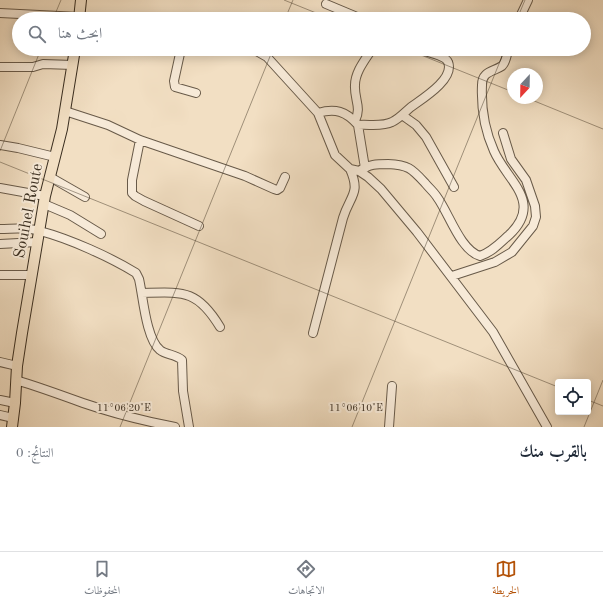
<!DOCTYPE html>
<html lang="ar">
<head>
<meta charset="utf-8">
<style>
	body { margin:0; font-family:"Old Standard TT",Amiri,serif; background:#f6f6f7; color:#1f2937; direction:rtl }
	.controls { position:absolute; right:12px; bottom:12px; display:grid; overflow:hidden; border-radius:4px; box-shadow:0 2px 10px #0003 }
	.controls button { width:36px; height:36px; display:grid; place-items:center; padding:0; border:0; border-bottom:1px solid #e0e1e3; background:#fff; color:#1f2937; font:20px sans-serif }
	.compass { position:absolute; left:507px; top:68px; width:36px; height:36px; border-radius:50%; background:#fff; box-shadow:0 2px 10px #0003; rotate:202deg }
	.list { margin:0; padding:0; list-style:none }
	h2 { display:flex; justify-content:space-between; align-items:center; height:52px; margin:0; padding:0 16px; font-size:17px }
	h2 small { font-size:13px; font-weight:400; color:#747a83 }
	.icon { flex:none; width:22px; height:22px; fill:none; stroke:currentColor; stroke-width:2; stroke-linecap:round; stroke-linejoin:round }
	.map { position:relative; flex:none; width:603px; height:427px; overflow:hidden; direction:ltr }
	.search { position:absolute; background:#fff; box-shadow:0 2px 10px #0003; left:12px; right:12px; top:12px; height:44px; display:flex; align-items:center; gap:10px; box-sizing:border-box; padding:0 14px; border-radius:22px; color:#747a83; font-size:15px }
	.sheet { height:124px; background:#fff }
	nav { display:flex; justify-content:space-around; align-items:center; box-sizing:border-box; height:56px; border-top:1px solid #e0e1e3; background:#fff; font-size:11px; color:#747a83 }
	nav a { display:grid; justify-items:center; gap:2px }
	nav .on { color:#b45309 }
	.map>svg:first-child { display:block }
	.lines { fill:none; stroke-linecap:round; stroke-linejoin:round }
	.minor-casing { stroke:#685a49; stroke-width:10 }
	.major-casing { stroke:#3a2e20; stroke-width:12 }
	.minor { stroke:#f7ead8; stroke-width:8 }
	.major { stroke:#f2dfc3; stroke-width:10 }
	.ticks { fill:none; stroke:#3a2e20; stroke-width:1; stroke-opacity:0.45 }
	.labels { text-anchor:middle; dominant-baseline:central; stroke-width:4; stroke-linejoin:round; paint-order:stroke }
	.street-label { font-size:16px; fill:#3a2e20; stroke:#f7ead8 }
	.ticks-label { font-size:10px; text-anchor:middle; fill:#3a2e20; stroke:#f7ead8; stroke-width:4; stroke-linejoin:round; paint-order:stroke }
</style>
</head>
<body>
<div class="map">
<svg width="603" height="427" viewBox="0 0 603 427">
	<rect width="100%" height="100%" fill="#f2dfc3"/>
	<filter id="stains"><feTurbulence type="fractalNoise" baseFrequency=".005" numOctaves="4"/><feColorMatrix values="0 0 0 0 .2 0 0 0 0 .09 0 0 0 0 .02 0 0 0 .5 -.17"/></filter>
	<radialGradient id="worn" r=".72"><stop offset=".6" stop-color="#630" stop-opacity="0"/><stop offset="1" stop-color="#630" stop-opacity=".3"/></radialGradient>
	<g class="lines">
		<g class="minor-casing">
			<path id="minor" d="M326,4L362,19
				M0,13L79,17
				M519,19L528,0
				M181,49L174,81L175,87L196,93
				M253,49L267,57L318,113L335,155L350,169L359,171L368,177L381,189L417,232L493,332L547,427
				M0,67H33L43,64L73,65
				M65,111L108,125L140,140L245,176L274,189L277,190L280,188L285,177
				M318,113C335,108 346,111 358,125L365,168
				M402,115L416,125L426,137L454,187
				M355,121C362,107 354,100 355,85C355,72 365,60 372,49
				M358,125C369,124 382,127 392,122C399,119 405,112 411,107C422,99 455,79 448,62C446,56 425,51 418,49
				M140,140L132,180V193L135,196L144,201L199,226
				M0,145L18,148L55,157
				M359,171C370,164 376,164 388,164C409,165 412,169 425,183C429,188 434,192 437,197C449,213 460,250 480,256C492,252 500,243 509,235C544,202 507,181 494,151C485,131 481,107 482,85C482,71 493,72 502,66C506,62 507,55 508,49
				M50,177L85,197
				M0,188L45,196
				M44,204L70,215L101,234
				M0,229C13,229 27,227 40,231C70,239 110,257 136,273L139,279C143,296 146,339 160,350C166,355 175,354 182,360L183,391L189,427
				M0,244L37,242
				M0,275H32
				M452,276L495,262L512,252L533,226L536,217L535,206L526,180L511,159L503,133
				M142,293C183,292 197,289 220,327
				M313,333L343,218C350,195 361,194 350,169
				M0,362L17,366
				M16,380C39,387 61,395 83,403C112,413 144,421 175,427
				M0,400L15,403
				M0,415L13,418
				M389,427L392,386"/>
		</g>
		<g class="major-casing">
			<path id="major" d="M79,19L81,0
				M12,427L15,403L17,366L22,333L45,196L62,129L75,49"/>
		</g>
		<use href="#minor" class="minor"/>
		<use href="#major" class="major"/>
	</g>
	<path class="ticks" d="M284,0L331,19M53,19L61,0M285,19L293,0M517,19L525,0M406,49L513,92M527,98L603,129M0,151L41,49M0,162L558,387M588,400L603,406M120,427L273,49M352,427L505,49M584,427L603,380"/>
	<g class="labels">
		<g class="street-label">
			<text transform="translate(29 211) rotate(-79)">Souihel Route</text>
		</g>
	</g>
	<g class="ticks-label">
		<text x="124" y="411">11°06'20"E</text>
		<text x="356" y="411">11°06'10"E</text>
	</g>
	<rect width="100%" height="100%" filter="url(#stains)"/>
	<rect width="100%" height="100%" fill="url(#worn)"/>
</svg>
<div class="controls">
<button><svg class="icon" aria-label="locate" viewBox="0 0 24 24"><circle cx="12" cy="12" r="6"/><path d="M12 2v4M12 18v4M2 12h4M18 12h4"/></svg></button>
</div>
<svg class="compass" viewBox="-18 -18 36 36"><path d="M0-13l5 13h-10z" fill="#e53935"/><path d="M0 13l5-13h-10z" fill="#747a83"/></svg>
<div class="search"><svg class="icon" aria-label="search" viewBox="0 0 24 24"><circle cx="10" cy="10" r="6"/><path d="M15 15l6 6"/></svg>ابحث هنا</div>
</div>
<section class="sheet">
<h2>بالقرب منك<small>النتائج: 0</small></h2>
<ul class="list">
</ul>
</section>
<nav>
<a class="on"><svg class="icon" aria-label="map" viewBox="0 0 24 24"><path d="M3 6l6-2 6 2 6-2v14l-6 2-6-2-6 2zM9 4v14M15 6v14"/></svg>الخريطة</a>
<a><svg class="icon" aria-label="directions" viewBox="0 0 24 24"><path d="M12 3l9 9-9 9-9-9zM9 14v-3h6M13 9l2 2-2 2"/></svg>الاتجاهات</a>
<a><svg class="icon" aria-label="saved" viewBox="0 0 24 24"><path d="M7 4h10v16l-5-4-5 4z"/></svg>المحفوظات</a>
</nav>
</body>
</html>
